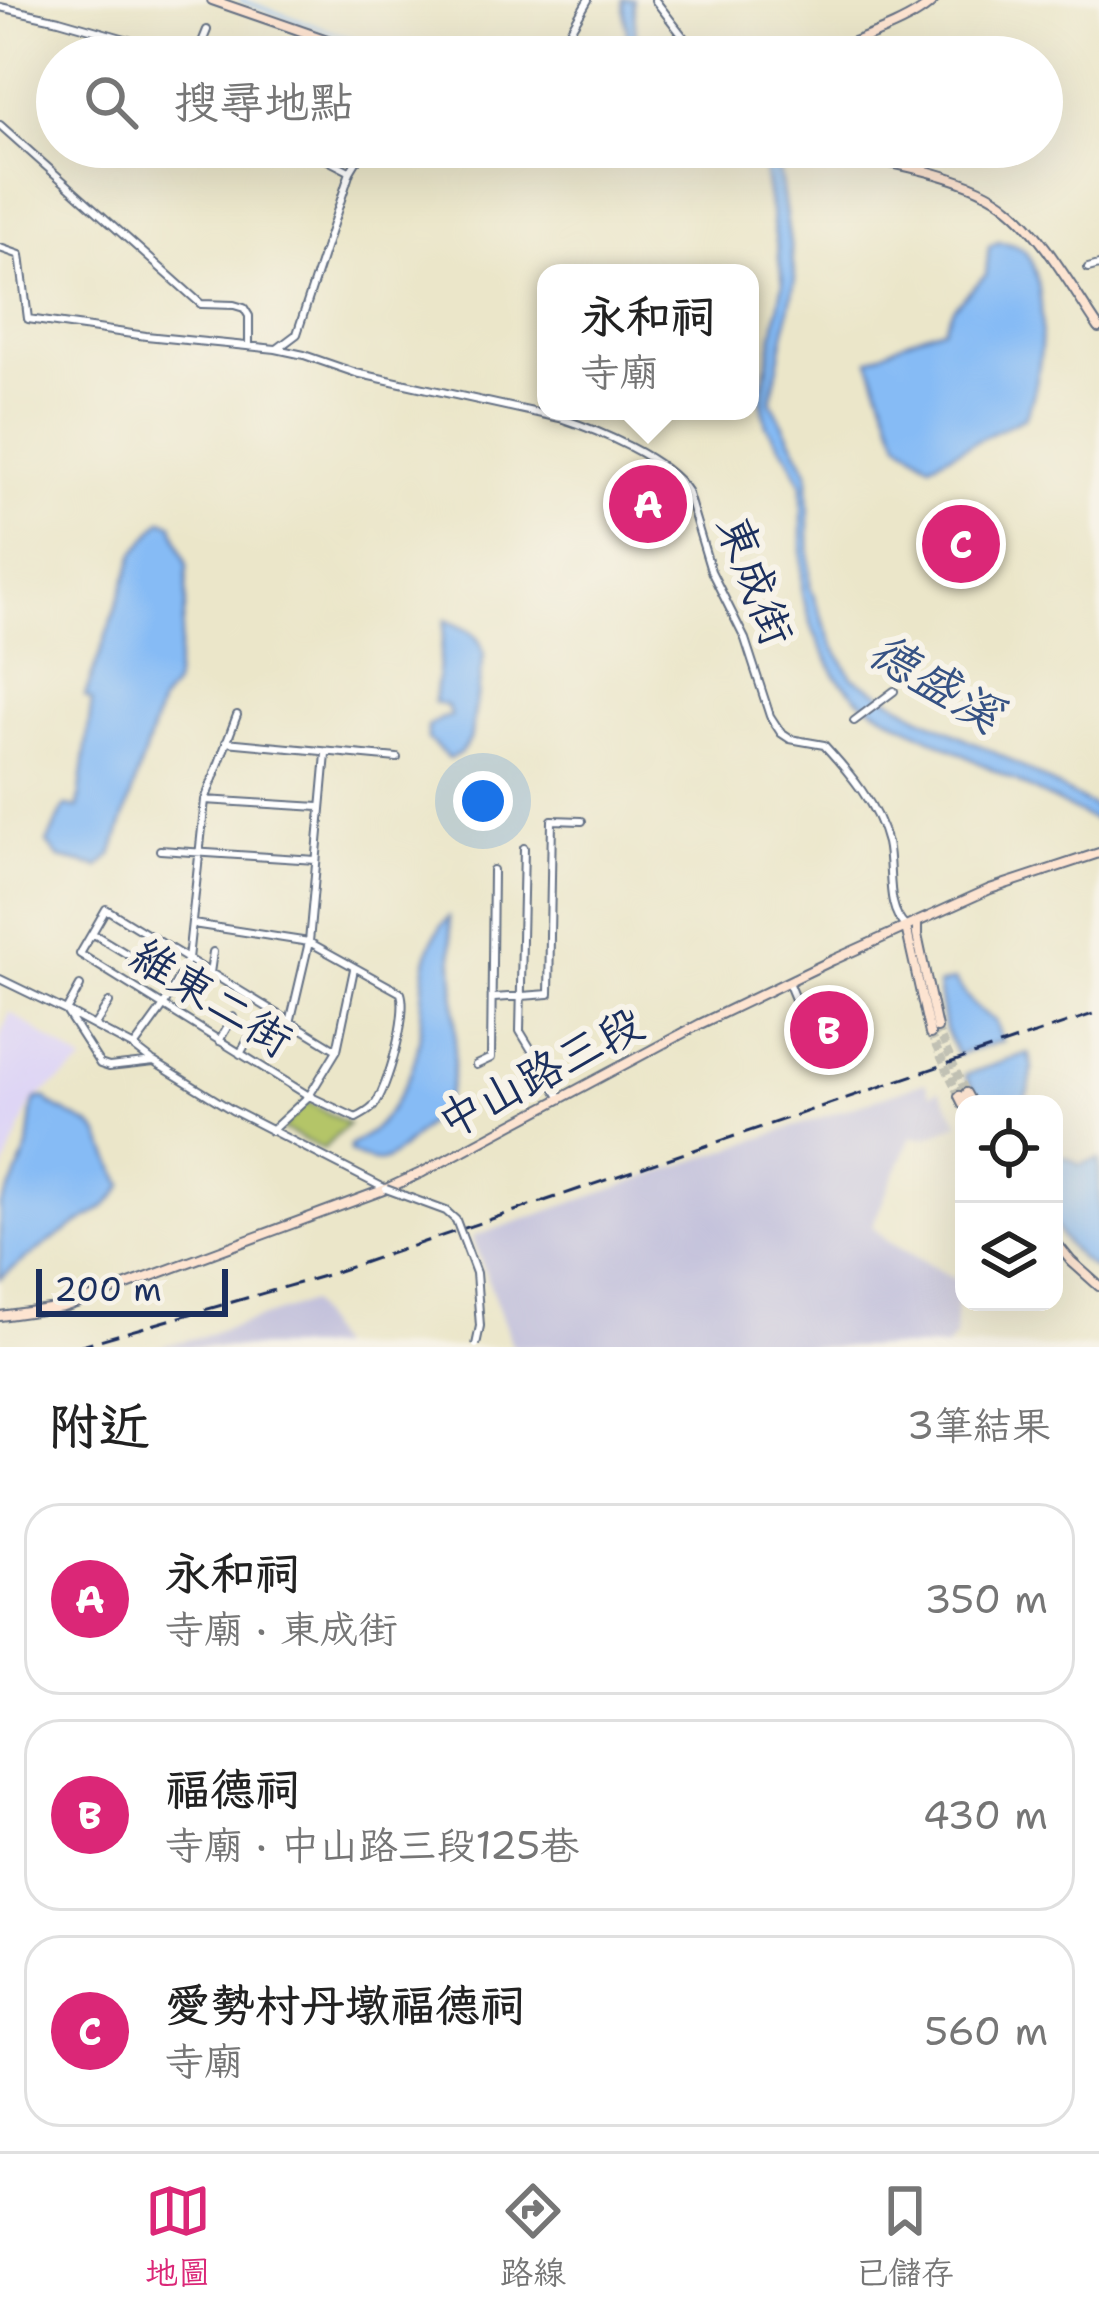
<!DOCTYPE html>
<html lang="zh-TW">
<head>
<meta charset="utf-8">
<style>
	body { margin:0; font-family:"Shantell Sans","LXGW WenKai TC",sans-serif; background:#f6f6f6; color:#222 }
	.controls { position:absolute; right:36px; bottom:36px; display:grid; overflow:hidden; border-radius:24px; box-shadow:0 12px 48px #0002 }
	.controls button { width:108px; height:108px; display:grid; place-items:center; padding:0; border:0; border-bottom:3px solid #e0e0e0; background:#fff; color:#222; font:60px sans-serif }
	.scale { position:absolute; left:36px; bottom:30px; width:192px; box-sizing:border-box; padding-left:12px; border:6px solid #1b2f5e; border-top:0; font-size:33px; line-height:42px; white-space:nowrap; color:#1b2f5e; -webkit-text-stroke:9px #f7f3e8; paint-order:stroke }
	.you { position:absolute; left:483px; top:801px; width:42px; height:42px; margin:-30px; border:9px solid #fff; border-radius:50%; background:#1a73e8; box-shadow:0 0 0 18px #1a73e833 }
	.badge { display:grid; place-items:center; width:78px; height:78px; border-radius:50%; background:#db2777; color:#fff; font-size:39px; font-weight:700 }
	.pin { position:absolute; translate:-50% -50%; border:6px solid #fff; box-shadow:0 3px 12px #0006 }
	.popup { position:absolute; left:537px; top:264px; width:222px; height:156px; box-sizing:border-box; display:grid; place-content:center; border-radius:24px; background:#fff; filter:drop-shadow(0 3px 9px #0005); font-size:39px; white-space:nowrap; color:#767676 }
	.popup b { font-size:45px; color:#222 }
	.popup::after { content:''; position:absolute; left:50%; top:100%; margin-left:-24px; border:24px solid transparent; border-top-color:#fff }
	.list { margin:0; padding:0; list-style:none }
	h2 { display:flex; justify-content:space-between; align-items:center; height:156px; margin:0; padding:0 48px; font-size:51px }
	h2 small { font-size:39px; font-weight:400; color:#767676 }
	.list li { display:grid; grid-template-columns:78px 1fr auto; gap:36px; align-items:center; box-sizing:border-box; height:192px; margin:0 24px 24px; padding:0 24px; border:3px solid #e0e0e0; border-radius:36px }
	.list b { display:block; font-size:45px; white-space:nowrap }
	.list p { margin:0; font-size:39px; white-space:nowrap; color:#767676 }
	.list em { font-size:39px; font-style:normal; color:#767676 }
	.icon { flex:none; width:66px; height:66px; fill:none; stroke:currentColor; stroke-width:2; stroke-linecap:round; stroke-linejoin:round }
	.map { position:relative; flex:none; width:1099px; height:1347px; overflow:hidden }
	.search { position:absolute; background:#fff; box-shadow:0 12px 48px #0002; left:36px; right:36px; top:36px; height:132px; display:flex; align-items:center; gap:30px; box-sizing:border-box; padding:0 42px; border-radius:66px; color:#767676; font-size:45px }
	.sheet { height:804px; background:#fff }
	nav { display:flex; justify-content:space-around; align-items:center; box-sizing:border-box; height:168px; border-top:3px solid #e0e0e0; background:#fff; font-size:33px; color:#767676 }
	nav a { display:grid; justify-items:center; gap:6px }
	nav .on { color:#db2777 }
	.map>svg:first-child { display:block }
	.built { fill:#ded5f5 }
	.industrial { fill:#c3c1db }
	.green { fill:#b4c567; stroke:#687a62; stroke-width:3 }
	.water { fill:#86bbf5; stroke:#5075aa; stroke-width:3 }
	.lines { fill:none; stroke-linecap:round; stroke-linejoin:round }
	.stream { stroke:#86bbf5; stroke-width:3 }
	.secondary-tunnel { stroke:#c1c1b4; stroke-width:8; stroke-dasharray:8 4; stroke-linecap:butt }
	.street-casing { stroke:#646f83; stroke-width:10 }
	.secondary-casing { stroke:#646f83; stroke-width:12 }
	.street { stroke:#fff; stroke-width:6 }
	.secondary { stroke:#fde4d1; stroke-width:8 }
	.rail { stroke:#1b2f5e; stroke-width:3; stroke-dasharray:18 9; stroke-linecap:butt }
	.street-bridge-casing { stroke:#646f83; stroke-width:10; stroke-linecap:butt }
	.street-bridge { stroke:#fff; stroke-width:6 }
	.labels { text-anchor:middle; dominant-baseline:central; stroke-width:12; stroke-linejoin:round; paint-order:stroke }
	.street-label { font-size:45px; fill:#1b2f5e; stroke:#f7f3e8 }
	.water-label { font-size:48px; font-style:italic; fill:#365284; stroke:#f7f3e8 }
</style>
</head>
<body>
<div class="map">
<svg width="1099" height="1347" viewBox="0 0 1099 1347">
	<rect width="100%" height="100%" fill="#f7f3e8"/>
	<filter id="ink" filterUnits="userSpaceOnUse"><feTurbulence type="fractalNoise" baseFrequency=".00833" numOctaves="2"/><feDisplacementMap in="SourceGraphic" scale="24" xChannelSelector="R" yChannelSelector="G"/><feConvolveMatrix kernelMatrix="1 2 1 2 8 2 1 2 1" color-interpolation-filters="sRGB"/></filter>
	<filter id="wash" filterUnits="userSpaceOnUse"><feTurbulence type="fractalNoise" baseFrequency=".004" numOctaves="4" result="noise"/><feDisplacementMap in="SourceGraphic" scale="48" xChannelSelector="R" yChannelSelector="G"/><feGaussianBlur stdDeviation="2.7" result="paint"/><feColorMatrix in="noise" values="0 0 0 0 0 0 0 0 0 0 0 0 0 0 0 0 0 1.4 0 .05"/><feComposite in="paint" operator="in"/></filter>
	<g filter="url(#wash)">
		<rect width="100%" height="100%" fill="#ebe6c9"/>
		<path class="built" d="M10,1012L84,1063L32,1101L0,1179V1039Z"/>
		<path class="industrial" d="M925,1082L931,1094L939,1089L960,1123L928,1137H911L872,1226L888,1242L964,1284V1293L957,1303L955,1338L947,1347H515L512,1345L472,1237Z
			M310,1302L336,1347H158L206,1335Z"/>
		<path class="green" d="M306,1101L348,1124L323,1149L282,1129Z"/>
		<path class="water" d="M623,0H633L637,49L642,57H630Z
			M744,147H761L765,150L780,175L795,279L771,401L808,471L810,587L833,645L852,677L921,717L1008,759L1099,810V823L900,723L861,701L836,676L814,632L802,594V485L789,457L766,425L761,398L783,282L764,169Z
			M999,242C1008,243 1019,245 1025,252C1051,284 1043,383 1025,417L930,464L899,441L869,360L910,339L943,328L954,307L986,275L989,246Z
			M162,520L172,524L187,565L186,602L174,685L161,702L112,855L99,867L59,858L47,843L65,806L78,808L92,701L85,696L135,553Z
			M445,620C464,628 480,632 484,654L470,740L461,752L449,759L428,739V727L440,719L451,716L447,706L434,702Z
			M449,917C453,956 461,1060 448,1094C440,1113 421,1130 406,1144C384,1165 377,1167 350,1151V1146C359,1139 372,1133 379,1124C394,1107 409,1081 415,1059C429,1012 411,955 449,917Z
			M954,980L975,1007L995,1021L1002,1041L957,1055L945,1029L938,985Z
			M1028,1053C1036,1070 1030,1089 1022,1104H983L965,1075Z
			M37,1099H47L50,1104L91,1126L99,1134L123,1185C111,1209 84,1218 63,1233C41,1247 21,1263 0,1278V1206L13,1184L28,1147L33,1105Z
			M1054,1154L1068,1158L1079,1165L1099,1159V1271C1082,1263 1060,1240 1054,1222C1050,1208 1054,1170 1054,1154Z"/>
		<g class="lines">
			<path class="stream" d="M240,0L398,56"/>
		</g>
	</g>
	<g filter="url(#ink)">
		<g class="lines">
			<path class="secondary-tunnel" d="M937,1028L966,1093
				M930,1034L959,1096"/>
			<g class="street-casing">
				<path id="street" d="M655,0L699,57
					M0,7L59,20L188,57
					M196,57L207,30
					M328,57L333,42
					M568,57L561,46L588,0
					M0,125L201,304L234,305L244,308L249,316V345
					M313,147L324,158L349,171
					M0,248L20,255L28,319L146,336L276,349L304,355L356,373L560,418C597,430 666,458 687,491L711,571L745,639L770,716L781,733L790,739L824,745C849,772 878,806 887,843C893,870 885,908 906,927
					M1088,268L1099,265
					M277,349L297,334L350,172L365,147
					M854,721L894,691
					M226,742L397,758
					M205,800L319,807
					M524,848L520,1031L560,1097
					M160,850L316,860
					M193,924L309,942L401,993C408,1014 388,1089 373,1107C370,1110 360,1116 356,1118L309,1096L80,954L106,909L337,1050
					M92,933L145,965
					M210,973L213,952
					M0,979L66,1011L100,1064L109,1067L154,1062L232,1110L386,1189
					M788,982L795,999L799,1027
					M176,983L196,995
					M80,986L66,1011L134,1047L151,1060
					M494,998L549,994L552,820L582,821
					M290,1023L309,942L326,754
					M94,1026L109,1003
					M219,1041L233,1017
					M134,1047L163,1007L188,959L205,800L237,715
					M240,1054L253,1031
					M476,1065L491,1058L493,870
					M271,1131L309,1096L337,1050L354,969"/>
			</g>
			<g class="secondary-casing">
				<path id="secondary" d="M212,0L333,42L388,57
					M814,57C845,44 913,24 934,0
					M810,147C865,159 966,171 1008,207C1043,235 1073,290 1099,328
					M917,922V935L937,1028
					M906,927L930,1034
					M966,1093L972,1104
					M959,1096L964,1106
					M1054,1240L1071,1261L1099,1286
					M0,1316L63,1307L89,1299L386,1189L423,1172L700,1024L833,960L990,889L1099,853"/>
			</g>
			<use href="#street" class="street"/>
			<use href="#secondary" class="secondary"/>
			<path class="rail" d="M75,1347L327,1275L1099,1012"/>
			<g class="street-bridge-casing">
				<path id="street-bridge" d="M386,1189L446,1211L456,1220L476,1273L480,1326L476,1345"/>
			</g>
			<use href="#street-bridge" class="street-bridge"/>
		</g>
	</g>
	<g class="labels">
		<g class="street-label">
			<text transform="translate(756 580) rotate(69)">東成街</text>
			<text transform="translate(212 997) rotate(32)">維東二街</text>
			<text transform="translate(540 1072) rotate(-28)">中山路三段</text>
		</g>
		<g class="water-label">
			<text transform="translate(936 682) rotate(31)">德盛溪</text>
		</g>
	</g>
</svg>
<div class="controls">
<button><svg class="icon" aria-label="locate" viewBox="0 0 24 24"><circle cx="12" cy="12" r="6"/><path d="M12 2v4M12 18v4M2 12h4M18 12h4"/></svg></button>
<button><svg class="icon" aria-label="layers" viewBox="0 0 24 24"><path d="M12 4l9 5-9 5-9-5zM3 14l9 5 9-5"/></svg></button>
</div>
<div class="scale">200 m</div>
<div class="you"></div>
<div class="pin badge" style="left:648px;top:504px">A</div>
<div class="popup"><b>永和祠</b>寺廟</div>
<div class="pin badge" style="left:829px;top:1030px">B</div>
<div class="pin badge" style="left:961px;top:544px">C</div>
<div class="search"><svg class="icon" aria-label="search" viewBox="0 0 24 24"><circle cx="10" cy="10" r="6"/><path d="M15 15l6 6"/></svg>搜尋地點</div>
</div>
<section class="sheet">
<h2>附近<small>3筆結果</small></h2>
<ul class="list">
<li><span class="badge">A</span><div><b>永和祠</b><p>寺廟 · 東成街</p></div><em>350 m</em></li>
<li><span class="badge">B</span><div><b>福德祠</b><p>寺廟 · 中山路三段125巷</p></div><em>430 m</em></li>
<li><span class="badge">C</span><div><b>愛勢村丹墩福德祠</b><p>寺廟</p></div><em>560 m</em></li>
</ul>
</section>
<nav>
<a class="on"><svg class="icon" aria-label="map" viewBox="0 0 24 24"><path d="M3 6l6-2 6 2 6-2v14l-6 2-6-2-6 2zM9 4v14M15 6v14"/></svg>地圖</a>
<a><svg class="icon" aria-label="directions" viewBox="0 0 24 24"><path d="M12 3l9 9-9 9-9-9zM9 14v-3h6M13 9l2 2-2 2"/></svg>路線</a>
<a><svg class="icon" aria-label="saved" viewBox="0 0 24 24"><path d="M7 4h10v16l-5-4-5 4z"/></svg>已儲存</a>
</nav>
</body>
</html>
